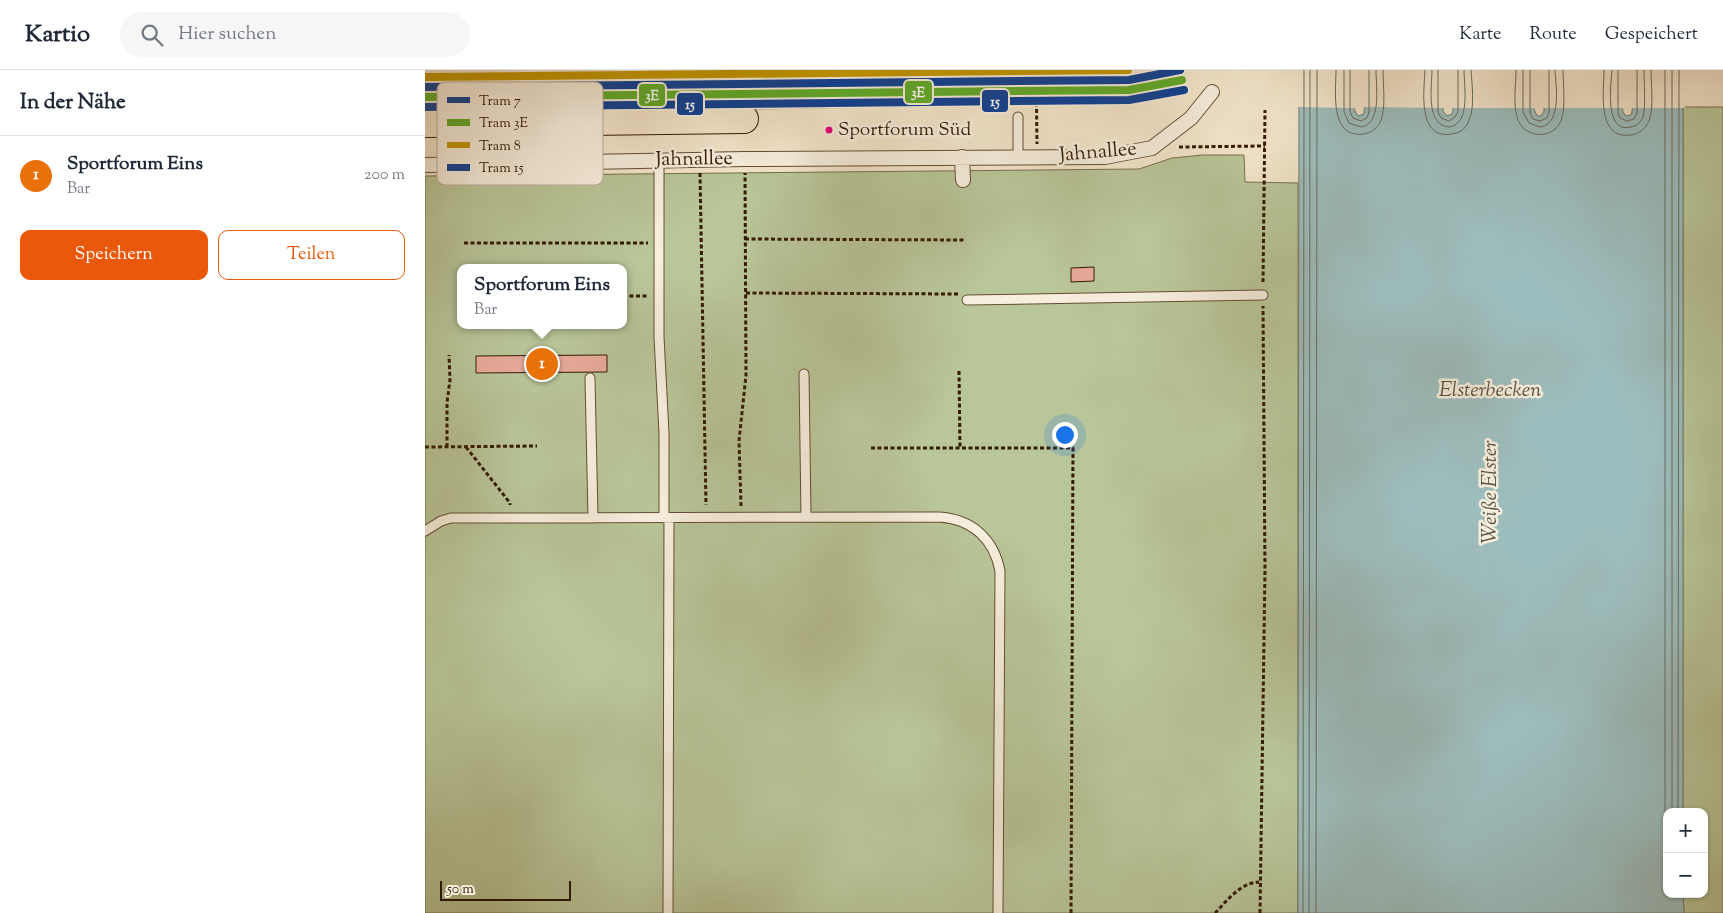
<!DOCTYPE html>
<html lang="de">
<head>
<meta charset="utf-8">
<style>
	body { margin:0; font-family:"Sorts Mill Goudy",serif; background:#f6f6f7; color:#1f2937 }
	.controls { position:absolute; right:15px; bottom:15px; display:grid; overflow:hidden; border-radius:10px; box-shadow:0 1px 4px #0004 }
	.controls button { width:45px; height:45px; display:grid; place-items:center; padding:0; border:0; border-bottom:1px solid #e0e1e3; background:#fff; color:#1f2937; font:25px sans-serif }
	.scale { position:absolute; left:15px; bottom:12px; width:131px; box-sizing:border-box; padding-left:5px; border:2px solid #341a02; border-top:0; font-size:14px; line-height:18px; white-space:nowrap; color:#341a02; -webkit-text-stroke:4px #f7efde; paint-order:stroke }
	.you { position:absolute; left:639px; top:364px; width:18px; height:18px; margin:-12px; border:4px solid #fff; border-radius:50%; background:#1a73e8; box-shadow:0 0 0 8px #1a73e833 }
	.badge { display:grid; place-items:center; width:32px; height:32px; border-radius:50%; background:#ea580c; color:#fff; font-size:16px; font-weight:700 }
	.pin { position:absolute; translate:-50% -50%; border:2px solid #fff; box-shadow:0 1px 5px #0006 }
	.popup { position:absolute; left:32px; top:194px; width:170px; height:65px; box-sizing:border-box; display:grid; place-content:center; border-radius:10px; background:#fff; filter:drop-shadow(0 1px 4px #0005); font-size:16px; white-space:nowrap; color:#747a83 }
	.popup b { font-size:19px; color:#1f2937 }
	.popup::after { content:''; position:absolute; left:50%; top:100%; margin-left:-10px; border:10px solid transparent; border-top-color:#fff }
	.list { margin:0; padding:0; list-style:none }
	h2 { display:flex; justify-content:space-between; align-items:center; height:65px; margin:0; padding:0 20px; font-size:21px }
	h2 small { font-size:16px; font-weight:400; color:#747a83 }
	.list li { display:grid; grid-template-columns:32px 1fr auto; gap:15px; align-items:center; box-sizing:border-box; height:80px; padding:0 20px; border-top:1px solid #e0e1e3 }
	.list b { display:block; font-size:19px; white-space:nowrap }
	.list p { margin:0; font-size:16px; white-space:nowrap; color:#747a83 }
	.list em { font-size:16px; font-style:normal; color:#747a83 }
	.actions { display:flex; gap:10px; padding:15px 20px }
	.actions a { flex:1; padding:11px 0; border:1px solid #ea580c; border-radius:10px; text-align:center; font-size:18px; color:#ea580c }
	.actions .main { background:#ea580c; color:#fff }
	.icon { flex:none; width:28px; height:28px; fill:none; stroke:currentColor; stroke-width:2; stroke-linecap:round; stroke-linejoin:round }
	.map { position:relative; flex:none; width:1298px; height:843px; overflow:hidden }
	header { display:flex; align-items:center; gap:30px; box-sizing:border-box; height:70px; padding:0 25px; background:#fff; border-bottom:1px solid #e0e1e3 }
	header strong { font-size:24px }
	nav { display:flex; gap:28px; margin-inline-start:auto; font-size:18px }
	.search { width:350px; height:45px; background:#f6f6f7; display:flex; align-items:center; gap:12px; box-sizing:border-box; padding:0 18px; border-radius:28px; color:#747a83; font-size:19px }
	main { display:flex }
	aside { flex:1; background:#fff }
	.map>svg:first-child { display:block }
	.green { fill:#b9c699; stroke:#76704e; fill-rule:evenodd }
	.water { fill:#9dbebe; stroke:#737c73 }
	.pier { fill:#f3e6cc }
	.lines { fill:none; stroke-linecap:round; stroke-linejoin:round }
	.shore { stroke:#686c60; stroke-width:1 }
	.building { fill:#e7aa9b; stroke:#341a02 }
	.service-casing { stroke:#644d34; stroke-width:11 }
	.pedestrian-casing { stroke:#644d34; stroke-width:16 }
	.primary-casing { stroke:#341a02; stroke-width:30 }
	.path { stroke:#341a02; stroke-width:3; stroke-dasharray:4 2.5; stroke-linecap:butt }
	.service { stroke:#f7efde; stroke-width:9 }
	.pedestrian { stroke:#f7efde; stroke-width:14 }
	.primary { stroke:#f3e6cc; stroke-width:28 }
	.tram-1-casing { stroke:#f7efde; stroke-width:11 }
	.tram-2-casing { stroke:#f7efde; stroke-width:11 }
	.tram-3-casing { stroke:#f7efde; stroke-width:11 }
	.tram-4-casing { stroke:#f7efde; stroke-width:11 }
	.tram-1 { stroke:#0e4094; stroke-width:8 }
	.tram-2 { stroke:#60ab2a; stroke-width:8 }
	.tram-3 { stroke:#c29701; stroke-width:8 }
	.tram-4 { stroke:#0e4094; stroke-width:8 }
	.bus-dot { fill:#e5007d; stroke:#f7efde; stroke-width:2 }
	.labels { text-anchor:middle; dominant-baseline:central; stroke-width:5; stroke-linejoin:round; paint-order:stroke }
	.bus-label { font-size:19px; fill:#341a02; stroke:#f7efde; text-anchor:start }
	.street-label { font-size:20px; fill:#341a02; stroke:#f7efde }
	.water-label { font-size:21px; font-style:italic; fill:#595344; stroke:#f7efde }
	.key { fill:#f7efde; stroke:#bcaf9c; stroke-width:1 }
	.key-label { font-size:14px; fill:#341a02 }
	.line-badge { stroke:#f7efde; stroke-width:2 }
	.badge-label { font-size:14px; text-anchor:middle; font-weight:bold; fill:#fff }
</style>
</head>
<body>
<header>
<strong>Kartio</strong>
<div class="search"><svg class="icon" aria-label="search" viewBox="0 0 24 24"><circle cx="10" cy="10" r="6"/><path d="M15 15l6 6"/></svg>Hier suchen</div>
<nav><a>Karte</a><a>Route</a><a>Gespeichert</a></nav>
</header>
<main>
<aside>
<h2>In der Nähe<small></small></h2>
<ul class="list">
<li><span class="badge" style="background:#e8710a">1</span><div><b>Sportforum Eins</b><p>Bar</p></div><em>200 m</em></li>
</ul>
<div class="actions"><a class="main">Speichern</a><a>Teilen</a></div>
</aside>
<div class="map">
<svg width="1298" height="843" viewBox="0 0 1298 843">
	<rect width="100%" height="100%" fill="#f3e6cc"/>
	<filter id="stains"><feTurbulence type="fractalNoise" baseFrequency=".004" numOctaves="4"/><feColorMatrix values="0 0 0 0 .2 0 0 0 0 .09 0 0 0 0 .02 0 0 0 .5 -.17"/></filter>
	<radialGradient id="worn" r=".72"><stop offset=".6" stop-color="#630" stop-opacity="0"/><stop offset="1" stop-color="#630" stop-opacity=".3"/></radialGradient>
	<path class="green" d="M755,13C746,32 684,33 664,34L330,39V29L595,27V15Z
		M275,18L304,20L305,40L0,43V24L274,21Z
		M1258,37H1298V843H1259L1258,824H1279V742H1258Z
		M778,85H819L820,112L873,113V843H0V106L714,99L747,88ZM36,198H198V255H36Z"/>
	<path class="water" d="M874,0H930V41L933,46L939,44V41L940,0H1018V41L1022,46L1027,44L1028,41V0H1110V42L1113,46H1116L1119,41V0H1198V42L1201,46L1206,45L1207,42V0L1258,37V742H1242V824H1258L1259,843H873Z"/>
	<path class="pier" d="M871,0H932V41H931L930,38L871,37Z
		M937,0H1021V41H1019V38L939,37L938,41H937Z
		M1025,0H1112V41H1110V38H1027V41H1025Z
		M1117,0H1200V41L1199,42L1198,38H1118L1117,41Z
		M1205,0H1261L1260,38H1207L1206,41H1205Z"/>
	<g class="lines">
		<path class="shore" d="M911,0C911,21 904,69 939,64C946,63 953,58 956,50C961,38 958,14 958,0
			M919,0V42L924,53L936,57C957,54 951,17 951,0
			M925,0V42L928,48L936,51L942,48L944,42V0
			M1000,0C999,21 992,70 1027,64C1035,63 1042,58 1044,50C1050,38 1047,14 1046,0
			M1007,0C1007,17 1000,55 1024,57C1046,54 1039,17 1039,0
			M1013,0V42L1016,48L1024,51L1030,47L1033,42V0
			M1091,0C1091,15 1088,33 1092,47C1097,68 1127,71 1136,51C1141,38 1138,14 1138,0
			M1098,0V42L1104,53L1115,57C1137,54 1131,17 1130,0
			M1105,0V43L1108,49L1115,51L1122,48L1124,42V0
			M1179,0C1179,21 1171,70 1206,65C1214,64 1221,58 1224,51C1229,38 1226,14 1226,0
			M1187,0C1186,15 1179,64 1206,57C1212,56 1216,52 1218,47C1221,35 1219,13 1219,0
			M1193,0V43L1195,48L1202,51L1209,49L1212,43V0
			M1240,0V741L1242,750
			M1247,742V0
			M1253,742L1254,0
			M878,843L879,0
			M884,843L885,0
			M891,843L892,0"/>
	</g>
	<path class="building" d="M669,197V211L646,212V198Z
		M182,285V302L51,303V286Z"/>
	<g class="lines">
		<g class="service-casing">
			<path id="service" d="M593,47V87
				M234,91V267L239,363V448
				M542,230L838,225
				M379,304L381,447
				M165,308L168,448
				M0,461L16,451L26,448L514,447C547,449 569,469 575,501L573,843
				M243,843L244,448"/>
		</g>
		<g class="pedestrian-casing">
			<path id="pedestrian" d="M537,87L538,110
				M0,95L320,89L680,87L727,78L766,48L787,22"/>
		</g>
		<g class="primary-casing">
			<path id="primary" d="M0,53L319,49"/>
		</g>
		<path class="path" d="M318,0L319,27
			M611,0L612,74
			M754,77L840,76
			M275,103L281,435
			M320,169L540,170
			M39,173H223
			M838,212L840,40
			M321,223L533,224
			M198,226H223
			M534,301L535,378
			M0,377L112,376
			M22,377V332L25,310L24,285
			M41,377L85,433V435
			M446,378H648L646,843
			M316,436L314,371L321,305L320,103
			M790,843C803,830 815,813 834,812
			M835,843L840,500L838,236"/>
		<use href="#service" class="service"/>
		<use href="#pedestrian" class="pedestrian"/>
		<use href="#primary" class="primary"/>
		<g class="tram-1-casing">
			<path id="tram-1" d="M0,17L704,10L755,0"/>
		</g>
		<g class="tram-2-casing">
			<path id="tram-2" d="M0,27L704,20L757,10"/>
		</g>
		<g class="tram-3-casing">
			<path id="tram-3" d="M0,7L703,0"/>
		</g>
		<g class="tram-4-casing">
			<path id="tram-4" d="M0,37L704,30L759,20"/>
		</g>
		<use href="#tram-1" class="tram-1"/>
		<use href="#tram-2" class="tram-2"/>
		<use href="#tram-3" class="tram-3"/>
		<use href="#tram-4" class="tram-4"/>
	</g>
	<circle class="bus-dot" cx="404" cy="60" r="4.5"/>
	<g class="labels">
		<g class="bus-label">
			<text x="413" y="60">Sportforum Süd</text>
		</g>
		<g class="street-label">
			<text transform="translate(673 83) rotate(-5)">Jahnallee</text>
			<text transform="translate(269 90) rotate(-1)">Jahnallee</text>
		</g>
		<g class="water-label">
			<text x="1065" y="321">Elsterbecken</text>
			<text transform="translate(1066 422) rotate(-90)">Weiße Elster</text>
		</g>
	</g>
	<rect x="12" y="12" width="166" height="103" rx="8" class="key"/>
	<rect x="22" y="27" width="23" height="6" fill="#0e4094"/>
	<rect x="22" y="49" width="23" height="7" fill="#60ab2a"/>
	<rect x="22" y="72" width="23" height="6" fill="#c29701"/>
	<rect x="22" y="94" width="23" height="7" fill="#0e4094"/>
	<g class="key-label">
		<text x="54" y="35">Tram 7</text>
		<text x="54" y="57">Tram 3E</text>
		<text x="54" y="80">Tram 8</text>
		<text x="54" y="102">Tram 15</text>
	</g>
	<g class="line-badge">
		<rect x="479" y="10" width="29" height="24" rx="5" fill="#60ab2a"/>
		<rect x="213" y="13" width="28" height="24" rx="5" fill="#60ab2a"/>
		<rect x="556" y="19" width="28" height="24" rx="5" fill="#0e4094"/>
		<rect x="251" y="22" width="28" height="24" rx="5" fill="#0e4094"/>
	</g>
	<g class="badge-label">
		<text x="493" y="27">3E</text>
		<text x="227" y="30">3E</text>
		<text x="570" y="36">15</text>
		<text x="265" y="39">15</text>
	</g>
	<rect width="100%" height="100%" filter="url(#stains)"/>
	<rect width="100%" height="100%" fill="url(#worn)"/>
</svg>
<div class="controls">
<button>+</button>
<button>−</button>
</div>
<div class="scale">50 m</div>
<div class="you"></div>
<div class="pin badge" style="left:117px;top:294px;background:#e8710a">1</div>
<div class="popup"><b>Sportforum Eins</b>Bar</div>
</div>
</main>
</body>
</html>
